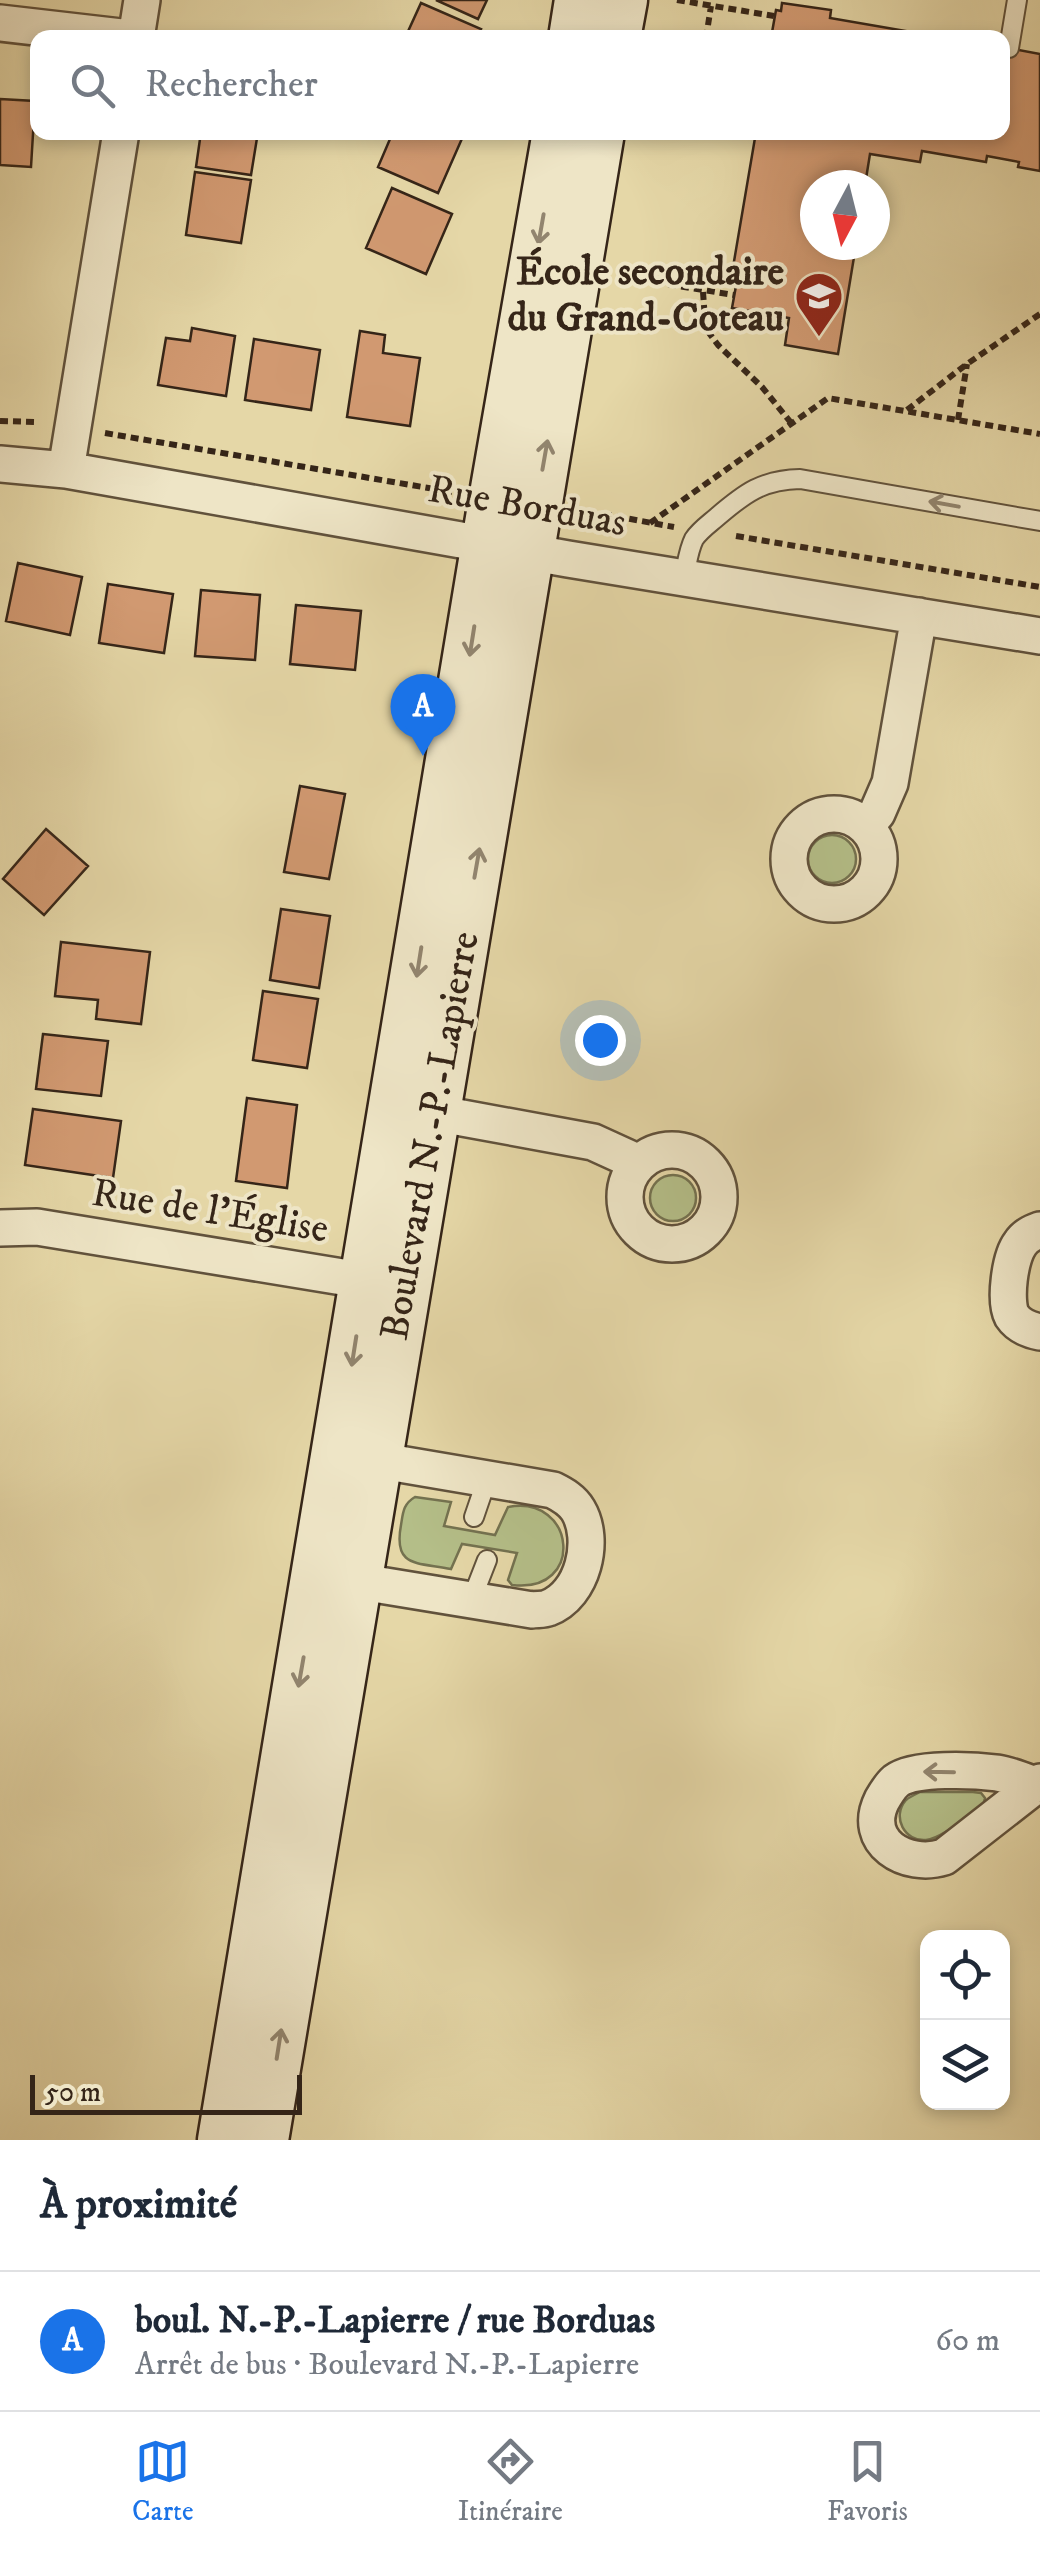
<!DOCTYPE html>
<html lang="fr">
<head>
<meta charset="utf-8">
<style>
	body { margin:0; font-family:"IM FELL DW Pica",serif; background:#f6f6f7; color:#1f2937 }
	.controls { position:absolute; right:30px; bottom:30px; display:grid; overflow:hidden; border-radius:20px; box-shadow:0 5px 15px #0003 }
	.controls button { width:90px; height:90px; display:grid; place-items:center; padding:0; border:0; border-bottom:2px solid #e0e1e3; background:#fff; color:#1f2937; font:50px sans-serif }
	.compass { position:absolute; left:800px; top:170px; width:90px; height:90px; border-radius:50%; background:#fff; box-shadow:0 5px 15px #0003; rotate:187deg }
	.scale { position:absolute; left:30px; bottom:25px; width:272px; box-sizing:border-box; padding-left:10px; border:5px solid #352518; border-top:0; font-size:28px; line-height:35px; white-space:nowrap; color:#352518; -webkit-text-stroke:8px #eee5c6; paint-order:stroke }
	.you { position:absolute; left:600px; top:1040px; width:35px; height:35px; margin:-25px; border:8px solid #fff; border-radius:50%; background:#1a73e8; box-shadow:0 0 0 15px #1a73e833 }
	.badge { display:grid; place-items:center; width:65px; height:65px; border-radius:50%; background:#1a73e8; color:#fff; font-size:32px; font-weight:700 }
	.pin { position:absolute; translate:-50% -82px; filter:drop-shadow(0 2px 5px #0008) }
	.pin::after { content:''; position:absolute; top:52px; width:35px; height:30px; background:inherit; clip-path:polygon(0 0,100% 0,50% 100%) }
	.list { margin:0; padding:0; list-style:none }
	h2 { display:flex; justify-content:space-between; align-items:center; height:130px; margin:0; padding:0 40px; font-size:42px }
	h2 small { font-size:32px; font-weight:400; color:#747a83 }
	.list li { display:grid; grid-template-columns:65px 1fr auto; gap:30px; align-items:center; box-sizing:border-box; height:140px; padding:0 40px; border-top:2px solid #e0e1e3 }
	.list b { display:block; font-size:38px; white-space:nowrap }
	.list p { margin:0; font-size:32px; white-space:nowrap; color:#747a83 }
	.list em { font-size:32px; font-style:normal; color:#747a83 }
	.icon { flex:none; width:55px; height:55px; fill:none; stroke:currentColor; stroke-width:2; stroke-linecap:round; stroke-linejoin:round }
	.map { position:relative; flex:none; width:1040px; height:2140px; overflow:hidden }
	.search { position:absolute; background:#fff; box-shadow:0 5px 15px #0003; left:30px; right:30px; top:30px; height:110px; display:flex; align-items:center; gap:25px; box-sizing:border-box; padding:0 35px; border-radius:20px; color:#747a83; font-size:38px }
	.sheet { height:270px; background:#fff }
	nav { display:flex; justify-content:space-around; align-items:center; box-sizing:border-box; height:140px; border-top:2px solid #e0e1e3; background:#fff; font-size:28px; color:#747a83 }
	nav a { display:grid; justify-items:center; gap:5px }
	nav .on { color:#1a73e8 }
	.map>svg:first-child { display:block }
	.green { fill:#b4be88; stroke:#747250; stroke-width:2.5 }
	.building { fill:#d19971; stroke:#352518; stroke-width:2.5 }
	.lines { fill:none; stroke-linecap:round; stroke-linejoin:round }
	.lane-casing { stroke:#61523c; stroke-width:22 }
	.street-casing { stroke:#61523c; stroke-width:40 }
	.secondary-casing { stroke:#352518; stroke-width:55 }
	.path { stroke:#352518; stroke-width:6; stroke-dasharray:8 5; stroke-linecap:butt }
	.lane { stroke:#eee5c6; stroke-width:18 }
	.street { stroke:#eee5c6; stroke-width:35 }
	.secondary { stroke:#eee5c6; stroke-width:50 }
	.oneway { stroke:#92856f }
	.labels { text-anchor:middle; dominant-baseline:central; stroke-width:8; stroke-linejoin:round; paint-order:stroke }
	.poi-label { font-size:40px; font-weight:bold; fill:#352518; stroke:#eee5c6; text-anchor:end }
	.street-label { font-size:40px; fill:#352518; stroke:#eee5c6 }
</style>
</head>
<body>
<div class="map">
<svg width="1040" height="2140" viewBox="0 0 1040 2140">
	<rect width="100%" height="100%" fill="#e5d7a7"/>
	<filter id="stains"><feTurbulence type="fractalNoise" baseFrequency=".002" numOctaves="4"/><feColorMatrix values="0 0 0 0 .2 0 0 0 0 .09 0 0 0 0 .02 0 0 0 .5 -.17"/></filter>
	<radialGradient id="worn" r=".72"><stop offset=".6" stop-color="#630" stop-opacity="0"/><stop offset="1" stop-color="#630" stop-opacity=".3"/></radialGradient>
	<path class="green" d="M808 859a24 24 0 1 1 48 0a24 24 0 1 1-48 0Z
		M650 1198a23 23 0 1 1 46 0a23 23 0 1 1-46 0Z
		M415,1497L451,1502L444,1526L495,1535L508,1507C576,1494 586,1594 512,1585L508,1580L517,1553L462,1544L451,1569C417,1562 393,1568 401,1525C403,1513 403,1504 415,1497Z
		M920,1792H973L981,1793L985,1798L983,1806C969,1815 941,1839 926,1840C905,1842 891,1817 906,1800C908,1798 918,1793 920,1792Z"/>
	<path class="building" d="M436,0H487L478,19Z
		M421,3L481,29L476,38H405Z
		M782,3L831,10L830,18L946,38H771L776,10L781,11Z
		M1002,47L1040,54V171L1018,167L1019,162L987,156L986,162L922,151L920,162L870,154L865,185H815V245H856L838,354L785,345L789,318L732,308L736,286L730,285L756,132H1002Z
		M0,99L35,101L31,167L0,165Z
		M201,132H258L251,175L196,167Z
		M393,132L464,134L438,193L378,167Z
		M195,172L251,180L241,243L186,235Z
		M392,188L452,214L426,274L366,248Z
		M192,328L235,336L226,396L158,385L166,338L190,341Z
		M360,331L385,335L383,353L420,358L410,426L347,417Z
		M254,339L320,350L311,410L245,400Z
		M18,563L82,577L70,635L6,621Z
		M108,584L173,594L164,653L99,643Z
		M201,590L260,595L255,660L195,656Z
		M296,605L361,611L355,670L290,664Z
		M300,786L345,794L329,879L284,872Z
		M46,829L88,866L44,915L3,879Z
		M281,909L330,916L319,988L270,980Z
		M61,942L150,952L141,1024L96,1019L98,1000L55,996Z
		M263,991L318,999L307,1068L253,1060Z
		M43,1034L108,1041L101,1096L36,1089Z
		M247,1098L297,1105L287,1188L236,1181Z
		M33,1109L121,1121L113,1178L25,1165Z"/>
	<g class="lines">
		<g class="lane-casing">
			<path id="lane" d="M1009,48L1017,0
				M684,577C687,565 688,551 694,539C700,530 709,524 717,517C745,493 762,480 800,479L1040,521
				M474,1517L487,1479
				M471,1601L487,1560"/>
		</g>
		<g class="street-casing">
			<path id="street" d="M0,23L130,38
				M136,38L142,0
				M0,464L66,470L568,559L1040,636
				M66,470L121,132
				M789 859a45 45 0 1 1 90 0a45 45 0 1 1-90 0Z
				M866,826L877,813L890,783L919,616
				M435,1113L593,1142L639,1163
				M625 1197a47 47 0 1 1 94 0a47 47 0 1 1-94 0Z
				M0,1228L37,1227L385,1284
				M1040,1230C1032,1233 1025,1236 1020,1244C1010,1257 1004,1301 1012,1316C1018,1325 1030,1330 1040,1332
				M337,1578L532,1610C537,1609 543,1610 548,1608C583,1595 596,1540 578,1510C572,1500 563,1495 553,1490L376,1460
				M1035,1785C1022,1780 1010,1775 997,1773C974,1770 914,1767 896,1781C890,1786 886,1793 882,1800C861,1842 906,1869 944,1857L1040,1782"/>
		</g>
		<g class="secondary-casing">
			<path id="secondary" d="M574,38L580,0
				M615,38L622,0
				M223,2140L494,500L558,132
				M263,2140L599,132"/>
		</g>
		<path class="path" d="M677,0L774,16
			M706,38L711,6
			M617,276L734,295
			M703,292L705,319L709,333L718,345L762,387L792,424
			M907,410L967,364L1040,314
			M958,420L967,364
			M0,421L38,422
			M105,433L452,492
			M578,514L591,516L603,514L674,527
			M650,523L828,398L1040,434
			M736,536L1040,587"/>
		<use href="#lane" class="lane"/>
		<use href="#street" class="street"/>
		<use href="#secondary" class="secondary"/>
	</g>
	<defs><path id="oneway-shaft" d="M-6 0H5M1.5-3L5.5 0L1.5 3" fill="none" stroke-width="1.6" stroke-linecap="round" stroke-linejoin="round" transform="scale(2.5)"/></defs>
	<g class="oneway">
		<use href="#oneway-shaft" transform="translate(541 229) rotate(100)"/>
		<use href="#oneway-shaft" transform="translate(545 455) rotate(-80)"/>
		<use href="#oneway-shaft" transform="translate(944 504) rotate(-170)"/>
		<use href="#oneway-shaft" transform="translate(472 641) rotate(99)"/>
		<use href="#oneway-shaft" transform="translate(477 863) rotate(-80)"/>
		<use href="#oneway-shaft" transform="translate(419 962) rotate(99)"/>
		<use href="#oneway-shaft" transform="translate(354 1351) rotate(99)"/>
		<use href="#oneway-shaft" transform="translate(301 1672) rotate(100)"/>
		<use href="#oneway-shaft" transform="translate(939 1772) rotate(-179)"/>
		<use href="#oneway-shaft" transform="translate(279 2044) rotate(-81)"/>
	</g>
	<defs>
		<g id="school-pin" transform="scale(2.5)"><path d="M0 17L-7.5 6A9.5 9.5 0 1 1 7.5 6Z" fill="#8f2418" stroke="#eee5c6"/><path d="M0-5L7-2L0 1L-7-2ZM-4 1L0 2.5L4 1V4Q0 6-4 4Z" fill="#fff"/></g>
	</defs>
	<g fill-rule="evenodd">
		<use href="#school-pin" x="819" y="296"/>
	</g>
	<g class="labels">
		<g class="poi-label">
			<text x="784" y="273">École secondaire<tspan x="784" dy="46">du Grand-Coteau</tspan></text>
		</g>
		<g class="street-label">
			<text transform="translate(527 507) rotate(10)">Rue Borduas</text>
			<text transform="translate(431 1136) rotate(-80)">Boulevard N.-P.-Lapierre</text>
			<text transform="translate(210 1212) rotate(9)">Rue de l'Église</text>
		</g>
	</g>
	<rect width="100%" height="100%" filter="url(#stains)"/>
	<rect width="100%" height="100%" fill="url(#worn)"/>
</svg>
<div class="controls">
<button><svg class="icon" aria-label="locate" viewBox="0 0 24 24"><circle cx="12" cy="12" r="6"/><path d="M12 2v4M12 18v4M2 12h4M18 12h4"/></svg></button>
<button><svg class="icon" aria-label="layers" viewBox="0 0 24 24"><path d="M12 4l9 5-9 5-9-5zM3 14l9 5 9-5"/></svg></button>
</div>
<svg class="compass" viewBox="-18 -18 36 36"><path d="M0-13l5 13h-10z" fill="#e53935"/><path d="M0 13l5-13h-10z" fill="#747a83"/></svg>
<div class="scale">50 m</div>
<div class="you"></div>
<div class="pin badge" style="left:423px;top:756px">A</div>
<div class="search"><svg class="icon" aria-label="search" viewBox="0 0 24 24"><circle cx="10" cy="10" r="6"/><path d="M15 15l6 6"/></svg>Rechercher</div>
</div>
<section class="sheet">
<h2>À proximité<small></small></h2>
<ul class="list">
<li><span class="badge">A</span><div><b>boul. N.-P.-Lapierre / rue Borduas</b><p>Arrêt de bus · Boulevard N.-P.-Lapierre</p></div><em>60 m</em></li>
</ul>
</section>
<nav>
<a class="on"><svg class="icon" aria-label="map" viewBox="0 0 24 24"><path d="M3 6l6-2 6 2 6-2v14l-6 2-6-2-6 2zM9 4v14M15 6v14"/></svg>Carte</a>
<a><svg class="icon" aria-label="directions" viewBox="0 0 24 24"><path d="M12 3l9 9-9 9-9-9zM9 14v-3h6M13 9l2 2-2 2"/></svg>Itinéraire</a>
<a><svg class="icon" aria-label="saved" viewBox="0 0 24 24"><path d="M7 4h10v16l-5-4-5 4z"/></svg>Favoris</a>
</nav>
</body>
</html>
